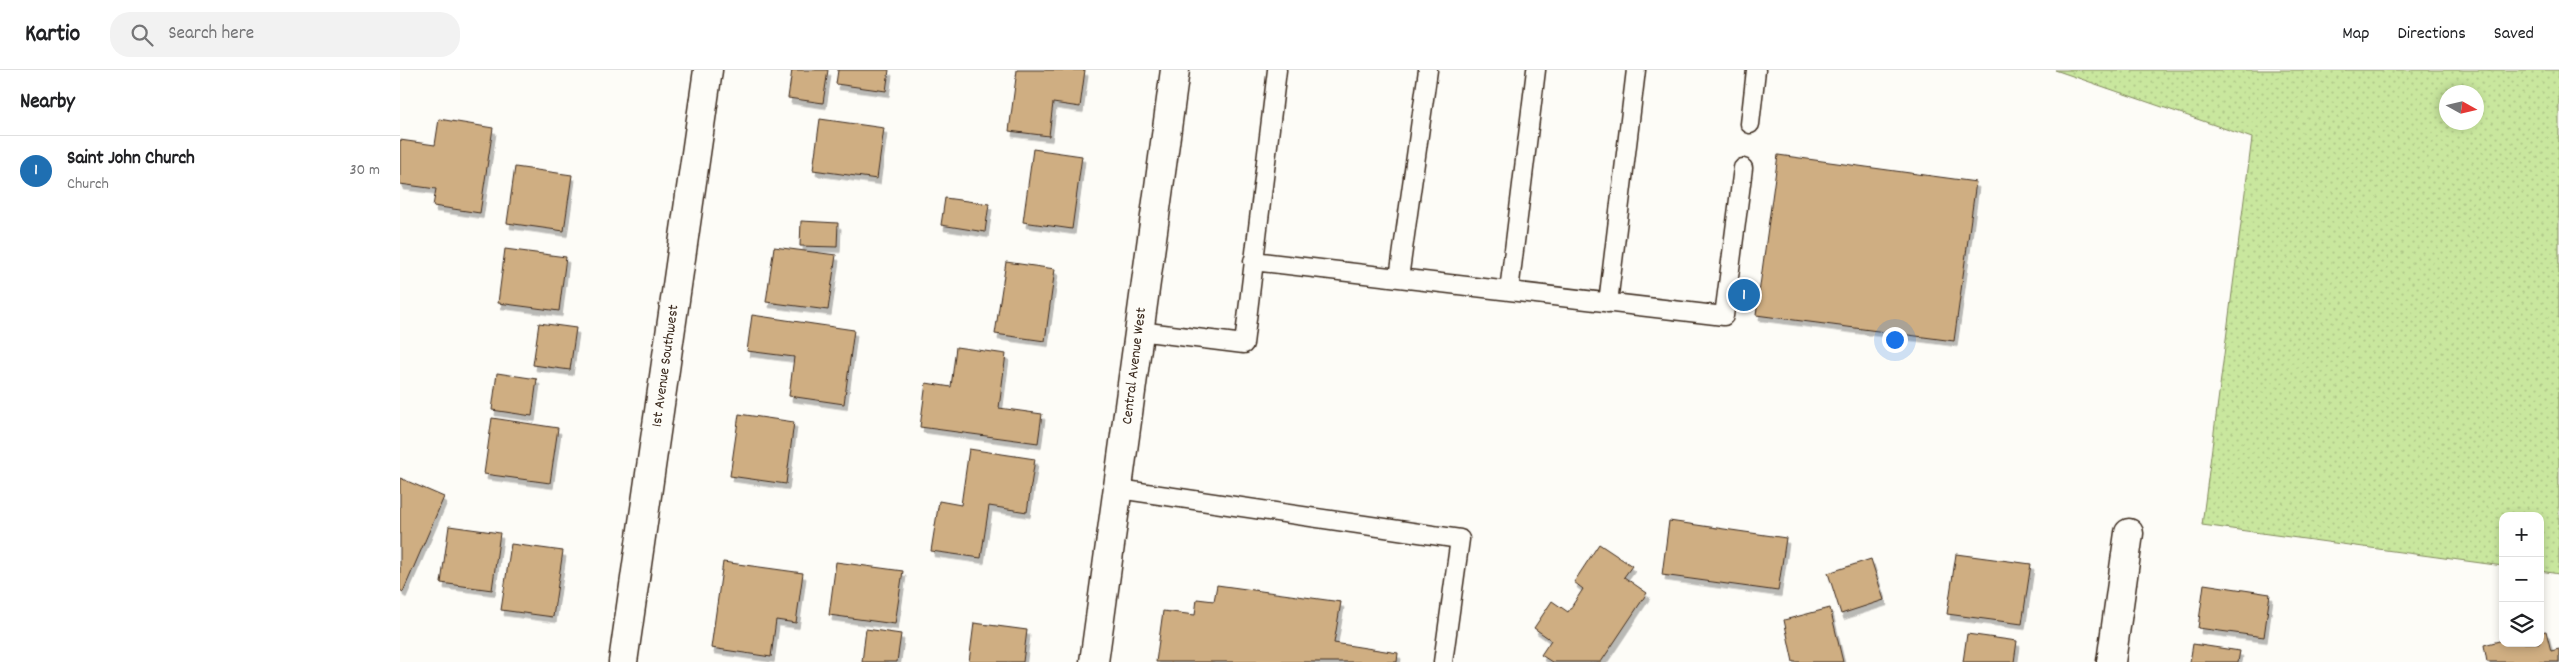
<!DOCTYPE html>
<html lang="en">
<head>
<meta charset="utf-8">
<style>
	body { margin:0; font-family:Dekko,sans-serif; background:#f2f2f2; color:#202124 }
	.controls { position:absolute; right:15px; bottom:15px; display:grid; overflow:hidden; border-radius:10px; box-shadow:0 2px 8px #0003 }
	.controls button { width:45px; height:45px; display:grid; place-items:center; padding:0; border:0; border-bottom:1px solid #e0e0e0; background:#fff; color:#202124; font:25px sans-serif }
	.compass { position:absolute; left:2039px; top:15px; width:45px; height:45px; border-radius:50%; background:#fff; box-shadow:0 2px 8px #0003; rotate:98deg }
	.you { position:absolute; left:1494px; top:269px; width:18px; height:18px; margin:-12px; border:4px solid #fff; border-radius:50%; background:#1a73e8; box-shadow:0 0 0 8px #1a73e833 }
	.badge { display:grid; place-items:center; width:32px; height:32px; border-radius:50%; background:#1f6fb2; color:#fff; font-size:16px; font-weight:700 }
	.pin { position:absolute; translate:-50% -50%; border:2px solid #fff; box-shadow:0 1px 5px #0006 }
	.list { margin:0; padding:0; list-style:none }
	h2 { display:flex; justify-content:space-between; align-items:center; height:65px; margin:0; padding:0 20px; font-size:21px }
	h2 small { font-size:16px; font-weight:400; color:#757577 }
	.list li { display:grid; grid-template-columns:32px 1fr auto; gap:15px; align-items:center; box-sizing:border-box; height:70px; padding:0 20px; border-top:1px solid #e0e0e0 }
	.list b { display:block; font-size:19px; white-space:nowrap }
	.list p { margin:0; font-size:16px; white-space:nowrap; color:#757577 }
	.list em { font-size:16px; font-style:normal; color:#757577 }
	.icon { flex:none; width:28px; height:28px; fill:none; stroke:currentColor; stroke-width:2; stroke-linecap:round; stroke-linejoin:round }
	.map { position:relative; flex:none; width:2159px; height:592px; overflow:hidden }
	header { display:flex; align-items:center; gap:30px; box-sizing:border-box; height:70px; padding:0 25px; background:#fff; border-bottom:1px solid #e0e0e0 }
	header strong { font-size:24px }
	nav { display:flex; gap:28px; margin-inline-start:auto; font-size:18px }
	.search { width:350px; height:45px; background:#f2f2f2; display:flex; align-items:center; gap:12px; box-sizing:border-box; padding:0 18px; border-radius:20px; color:#757577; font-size:19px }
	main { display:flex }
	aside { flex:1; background:#fff }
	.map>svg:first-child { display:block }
	.grass { fill:url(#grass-dots); stroke:#82885e; fill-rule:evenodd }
	.building { fill:#cfae82; stroke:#3b2a1e; filter:url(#shadow) }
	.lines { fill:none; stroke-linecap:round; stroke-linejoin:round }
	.service-casing { stroke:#3b2a1e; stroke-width:21 }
	.minor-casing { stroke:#3b2a1e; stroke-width:31 }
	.service { stroke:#fdfcf7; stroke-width:18 }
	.minor { stroke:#fdfcf7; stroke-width:28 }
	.labels { text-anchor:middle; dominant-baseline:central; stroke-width:4.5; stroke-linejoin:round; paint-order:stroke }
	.street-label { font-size:15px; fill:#3b2a1e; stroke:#fdfcf7 }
</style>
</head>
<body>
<header>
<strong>Kartio</strong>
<div class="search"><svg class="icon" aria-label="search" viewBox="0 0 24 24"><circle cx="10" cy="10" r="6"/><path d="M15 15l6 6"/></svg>Search here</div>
<nav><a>Map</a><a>Directions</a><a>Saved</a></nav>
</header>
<main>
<aside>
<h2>Nearby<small></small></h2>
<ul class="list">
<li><span class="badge">1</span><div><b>Saint John Church</b><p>Church</p></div><em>30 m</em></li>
</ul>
</aside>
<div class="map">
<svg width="2159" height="592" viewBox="0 0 2159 592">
	<defs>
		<pattern id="grass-dots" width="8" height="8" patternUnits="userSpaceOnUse" patternTransform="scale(1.25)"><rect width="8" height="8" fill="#c9e79e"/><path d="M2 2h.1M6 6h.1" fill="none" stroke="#aec688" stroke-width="1.8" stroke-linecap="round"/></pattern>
		<filter id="shadow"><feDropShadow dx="3" dy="5.5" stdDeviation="0" flood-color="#0004"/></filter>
	</defs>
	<rect width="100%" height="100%" fill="#fdfcf7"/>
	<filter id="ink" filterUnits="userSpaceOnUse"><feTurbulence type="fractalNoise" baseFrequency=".02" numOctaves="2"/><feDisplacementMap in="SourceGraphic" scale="10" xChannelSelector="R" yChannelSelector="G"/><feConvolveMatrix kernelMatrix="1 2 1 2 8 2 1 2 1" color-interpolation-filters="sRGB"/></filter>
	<g filter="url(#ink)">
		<path class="grass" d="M1655,0H2159V504L2140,501V446H2103V496L1802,455L1852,68ZM2046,22H2076V52H2046Z"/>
		<path class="building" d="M392,0H428L423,33L388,28Z
			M438,0H489L486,21L436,14Z
			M617,0H685L680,37L653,33L649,66L609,61Z
			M39,49L93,58L80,143L33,136L36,119L0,114V70L35,75Z
			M420,49L484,58L477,109L413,100Z
			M633,79L682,86L672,159L623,152Z
			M1378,85L1576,112L1554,271L1356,245Z
			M115,97L172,105L164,161L107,153Z
			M545,128L589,134L585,162L541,155Z
			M401,151L438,153L437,177L400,176Z
			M374,177L436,185L428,240L366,232Z
			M105,179L166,187L159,241L98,233Z
			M606,192L655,199L645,271L595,264Z
			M352,245L454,260L444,334L389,326L394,287L347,281Z
			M139,253L176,258L170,300L133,295Z
			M556,277L606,284L599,338L642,344L638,373L520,357L526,313L551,317Z
			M97,303L137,309L132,346L92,340Z
			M339,344L394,352L386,414L330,406Z
			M92,348L158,358L150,413L84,404Z
			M569,379L635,389L627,442L589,436L581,488L531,481L539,431L561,435Z
			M0,408L44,427L3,522L0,520Z
			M1269,451L1386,468L1378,521L1262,505Z
			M49,456L100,463L92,520L41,513Z
			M111,474L163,481L153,547L101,540Z
			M1199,474L1232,496L1224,507L1247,523L1201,592H1152L1141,585L1151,570L1134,558L1152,531L1168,542L1183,519L1174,512Z
			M1556,484L1631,494L1622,554L1547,544Z
			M1471,489L1484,530L1441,544L1428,503Z
			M323,492L403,503L396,553L376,550L371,587L311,578Z
			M436,492L503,501L495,554L429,545Z
			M1804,514L1870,524L1864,567L1798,558Z
			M817,515L941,532L934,573L998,583L997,592H756L763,541L795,545L797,529L814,531Z
			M1430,538L1443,592H1393L1384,550Z
			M574,553L627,560L623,592H569Z
			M466,559L501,564L497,592H462Z
			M2146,561L2151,581L2159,579V592H2087L2084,575L2103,570V573H2140V562Z
			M1567,564L1617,571L1614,592H1563Z
			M1793,574L1840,581L1838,592H1790Z"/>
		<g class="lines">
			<g class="service-casing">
				<path id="service" d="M1350,54L1356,0
					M853,191L1324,246L1343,98
					M999,208L1028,0
					M1109,221L1136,0
					M1208,233L1236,0
					M739,261L844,274L877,0
					M719,419L1060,469L1043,592"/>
			</g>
			<g class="minor-casing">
				<path id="minor" d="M223,592L308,0
					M694,592L775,0
					M1711,592L1729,463"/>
			</g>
			<use href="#service" class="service"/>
			<use href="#minor" class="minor"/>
		</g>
	</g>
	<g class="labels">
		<g class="street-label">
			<text transform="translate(266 296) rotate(-82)">1st Avenue Southwest</text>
			<text transform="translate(735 296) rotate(-83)">Central Avenue West</text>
		</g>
	</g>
</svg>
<div class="controls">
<button>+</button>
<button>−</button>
<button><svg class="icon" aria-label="layers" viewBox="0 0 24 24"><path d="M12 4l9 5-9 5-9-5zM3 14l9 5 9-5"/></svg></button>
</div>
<svg class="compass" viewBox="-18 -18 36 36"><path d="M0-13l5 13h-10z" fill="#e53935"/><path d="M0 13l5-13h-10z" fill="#757577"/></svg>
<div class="you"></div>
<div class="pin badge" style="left:1344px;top:225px">1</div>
</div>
</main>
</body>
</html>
